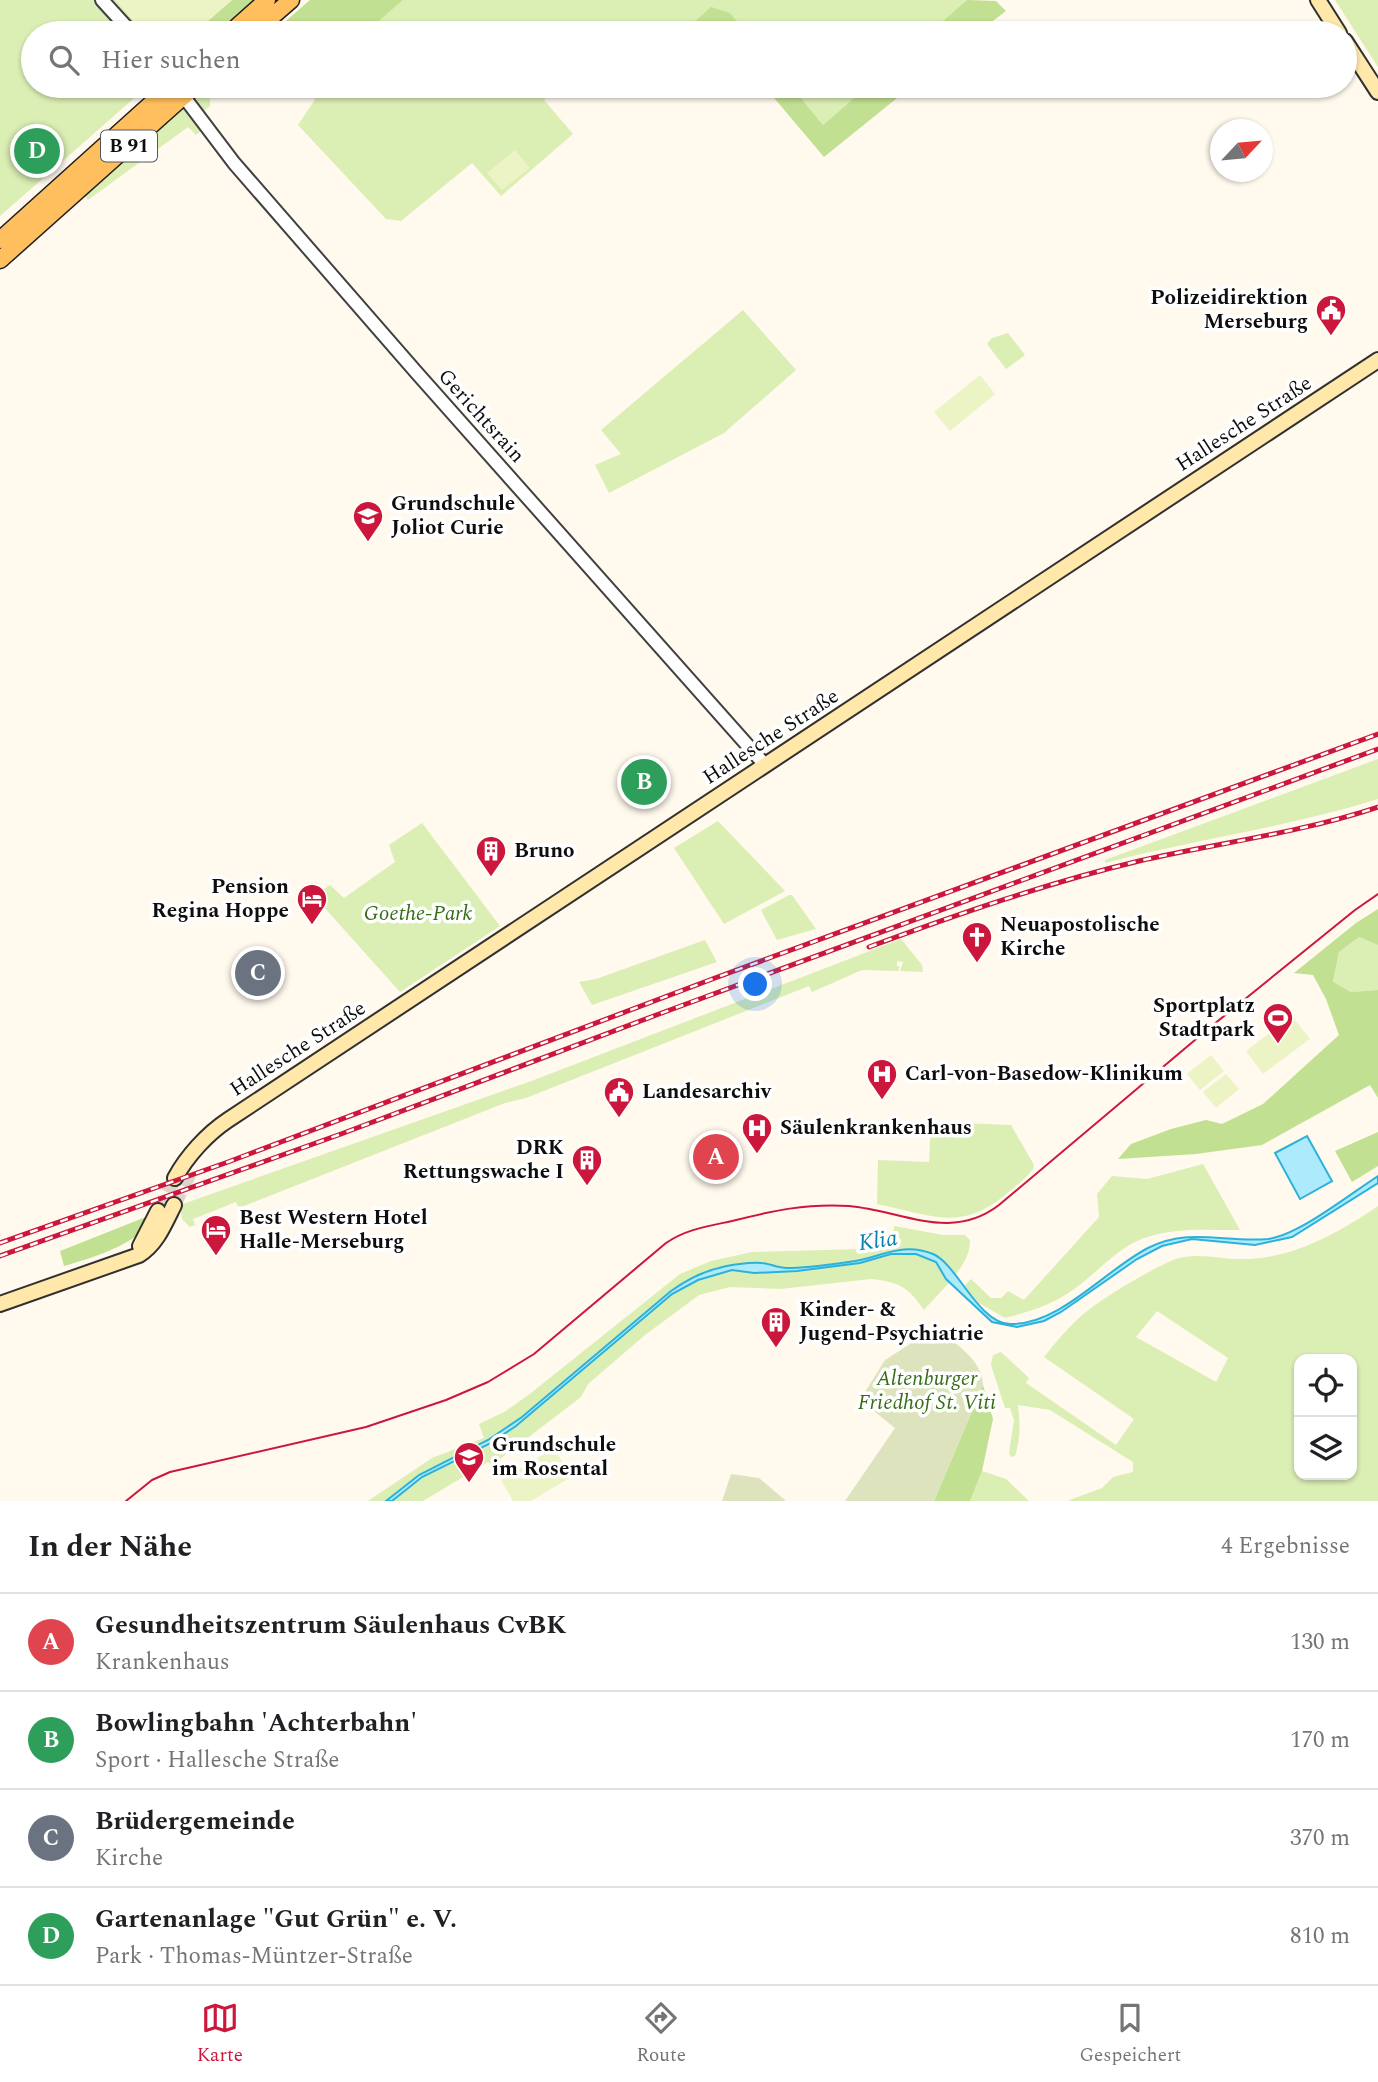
<!DOCTYPE html>
<html lang="de">
<head>
<meta charset="utf-8">
<style>
	body { margin:0; font-family:Spectral,serif; background:#f2f2f2; color:#202124 }
	.controls { position:absolute; right:21px; bottom:21px; display:grid; overflow:hidden; border-radius:14px; box-shadow:0 2px 5px #0004 }
	.controls button { width:63px; height:63px; display:grid; place-items:center; padding:0; border:0; border-bottom:2px solid #e0e0e0; background:#fff; color:#202124; font:35px sans-serif }
	.compass { position:absolute; left:1210px; top:119px; width:63px; height:63px; border-radius:50%; background:#fff; box-shadow:0 2px 5px #0004; rotate:64deg }
	.you { position:absolute; left:756px; top:985px; width:24px; height:24px; margin:-18px; border:5px solid #fff; border-radius:50%; background:#1a73e8; box-shadow:0 0 0 10px #1a73e833 }
	.badge { display:grid; place-items:center; width:46px; height:46px; border-radius:50%; background:#cc173c; color:#fff; font-size:23px; font-weight:700 }
	.pin { position:absolute; translate:-50% -50%; border:4px solid #fff; box-shadow:0 2px 7px #0006 }
	.list { margin:0; padding:0; list-style:none }
	h2 { display:flex; justify-content:space-between; align-items:center; height:91px; margin:0; padding:0 28px; font-size:30px }
	h2 small { font-size:23px; font-weight:400; color:#757577 }
	.list li { display:grid; grid-template-columns:46px 1fr auto; gap:21px; align-items:center; box-sizing:border-box; height:98px; padding:0 28px; border-top:2px solid #e0e0e0 }
	.list b { display:block; font-size:26px; white-space:nowrap }
	.list p { margin:0; font-size:23px; white-space:nowrap; color:#757577 }
	.list em { font-size:23px; font-style:normal; color:#757577 }
	.icon { flex:none; width:38px; height:38px; fill:none; stroke:currentColor; stroke-width:2; stroke-linecap:round; stroke-linejoin:round }
	.map { position:relative; flex:none; width:1378px; height:1501px; overflow:hidden }
	.search { position:absolute; background:#fff; box-shadow:0 2px 5px #0004; left:21px; right:21px; top:21px; height:77px; display:flex; align-items:center; gap:18px; box-sizing:border-box; padding:0 24px; border-radius:38px; color:#757577; font-size:26px }
	.sheet { height:483px; background:#fff }
	nav { display:flex; justify-content:space-around; align-items:center; box-sizing:border-box; height:98px; border-top:2px solid #e0e0e0; background:#fff; font-size:19px; color:#757577 }
	nav a { display:grid; justify-items:center; gap:4px }
	nav .on { color:#cc173c }
	.map>svg:first-child { display:block }
	.green { fill:#dbeeb4; fill-rule:evenodd }
	.forest { fill:#c1e091 }
	.cemetery { fill:#dde4bd }
	.pitch { fill:#ecf4c6 }
	.water { fill:#adebfc; stroke:#2cb1db; stroke-width:2 }
	.lines { fill:none; stroke-linecap:round; stroke-linejoin:round }
	.secondary-tunnel { stroke:#dbd6cc; stroke-width:14; stroke-dasharray:14 7; stroke-linecap:butt }
	.tertiary-casing { stroke:#414141; stroke-width:16 }
	.secondary-casing { stroke:#303030; stroke-width:18 }
	.primary-casing { stroke:#1f1f1f; stroke-width:19 }
	.tertiary { stroke:#fff; stroke-width:12 }
	.secondary { stroke:#ffe8a9; stroke-width:14 }
	.primary { stroke:#ffbf5e; stroke-width:16 }
	.tram { stroke:#cc173c; stroke-width:2 }
	.rail-casing { stroke:#cc173c; stroke-width:5 }
	.rail { stroke:#fff; stroke-width:2.5; stroke-dasharray:8; stroke-linecap:butt }
	.labels { text-anchor:middle; dominant-baseline:central; stroke-width:7; stroke-linejoin:round; paint-order:stroke }
	.shield { fill:#fff; stroke:#565656; stroke-width:2 }
	.shield-label { font-size:19px; font-weight:bold; fill:#0e0e0e }
	.poi-label { font-size:21px; font-weight:bold; fill:#0e0e0e; stroke:#fff; text-anchor:start }
	.street-label { font-size:21px; fill:#0e0e0e; stroke:#fff }
	.park-label { font-size:21px; font-style:italic; fill:#366d17; stroke:#fff }
	.water-label { font-size:23px; font-style:italic; fill:#0a7fad; stroke:#fff }
</style>
</head>
<body>
<div class="map">
<svg width="1378" height="1501" viewBox="0 0 1378 1501">
	<rect width="100%" height="100%" fill="#fff9ee"/>
	<path class="green" d="M0,0H116L145,33H33V86H148L0,216Z
		M403,0H967L929,33H747L730,13L711,8L682,33H365Z
		M1335,0H1378V67Z
		M154,86H201L210,96V106L204,111L211,121L196,135L188,127L88,200L77,186L151,111L142,100L153,90Z
		M320,86H560L544,100L573,134L501,196L472,163L401,221L386,219L298,125L314,101Z
		M791,86H868L823,125Z
		M743,310L796,370L724,433L609,493L595,465L621,454L601,430Z
		M1008,333L1025,355L1006,369L987,344L992,338Z
		M1378,759V799C1289,827 1196,839 1105,863V860Z
		M718,821L785,891L724,924L674,848Z
		M422,823L500,926L400,992L314,896L330,885L344,898L395,862L389,845Z
		M789,895H792L816,929L777,940L761,910Z
		M1359,937L1378,945V990L1351,992L1333,983L1339,952Z
		M901,939L922,965L923,972L900,971L903,962L897,961V966L900,967L898,971L862,970L812,992L809,986L526,1098L505,1103L239,1208L236,1202L193,1219L195,1225L190,1227L182,1219L180,1205L534,1080Z
		M705,940L717,962L592,1005L579,982L596,979Z
		M931,1122L1011,1125L1034,1165L1033,1169C1026,1179 1014,1187 1005,1195C959,1233 929,1214 877,1204L878,1160L929,1162Z
		M1203,1164L1240,1230C1207,1230 1176,1227 1144,1238C1117,1248 1097,1273 1074,1289C1054,1304 1029,1312 1005,1318L979,1303L964,1286L971,1279L991,1298H1001L1008,1291L1024,1300L1099,1217L1097,1194L1112,1176L1147,1179Z
		M1378,1206V1501H1067L1102,1488L1113,1477L1133,1472V1462L1050,1410L1018,1405C1020,1427 1021,1434 1015,1456L1011,1457L1009,1453L1014,1420L1010,1408H1005L991,1365L993,1355L1001,1352L1029,1378L1026,1383L1116,1445L1134,1419L1044,1357C1055,1343 1067,1329 1080,1317C1097,1301 1154,1267 1176,1259C1195,1252 1220,1259 1240,1259C1291,1260 1337,1234 1378,1206ZM1157,1311L1228,1358L1216,1382L1136,1337ZM1299,1359H1352V1475H1299Z
		M894,1226L943,1235H965L970,1240C971,1266 940,1291 924,1310C908,1287 900,1282 871,1279L780,1289L730,1287L699,1295L645,1335L588,1384L581,1397L492,1465L488,1462L423,1501H368L432,1458L484,1438L479,1424L506,1411L531,1393L680,1274L711,1261L752,1252L861,1249L893,1240Z
		M982,1471L1006,1479L1029,1501H1034H970Z"/>
	<path class="forest" d="M232,0H258L220,33H194Z
		M310,0H403L365,33H272Z
		M967,0L996,1L1006,11L977,33H929Z
		M711,7L730,13L747,33H719L713,27L705,33H682Z
		M764,86H791L823,125L868,86H912L824,157Z
		M1378,909V945L1359,937L1339,952L1333,982L1351,992L1378,990V1098L1370,1085L1262,1145L1196,1154L1118,1159L1131,1144L1171,1129L1206,1120L1222,1124L1263,1104L1339,1035L1326,999L1313,975L1294,973L1356,923Z
		M1378,1132V1166L1352,1182L1335,1151Z
		M151,1215C149,1220 147,1226 143,1230C125,1248 88,1259 64,1266L60,1251Z
		M983,1385L993,1419L982,1471L970,1501H934Z"/>
	<path class="cemetery" d="M935,1328C955,1343 982,1359 983,1385L934,1501H845L895,1428L860,1400L885,1360Z
		M731,1474L759,1478L786,1501H722Z"/>
	<path class="pitch" d="M116,0H232L194,33H145Z
		M515,150L530,168L502,190L487,173Z
		M980,375L995,394L950,431L934,412Z
		M1292,1016L1310,1039L1263,1074L1246,1051Z
		M1211,1055L1224,1071L1200,1090L1187,1074Z
		M1226,1074L1239,1089L1216,1108L1203,1092Z
		M554,1448L571,1477L531,1501H513L501,1480Z"/>
	<path class="water" d="M1307,1136L1332,1181L1300,1199L1275,1153Z
		M1378,1176V1183L1292,1237L1255,1245L1192,1239L1162,1246L1137,1259L1061,1312L1044,1321L1017,1327L992,1322L946,1279L936,1262L916,1254H891L860,1263L797,1271L754,1273L732,1270L698,1280L672,1294L516,1426L489,1444L422,1477L392,1501H386L419,1475L488,1440L522,1417L671,1291C685,1281 701,1272 719,1268C729,1265 750,1262 761,1263C769,1263 777,1268 787,1268C810,1268 833,1264 855,1261C883,1256 903,1242 933,1254C957,1264 978,1323 1010,1324C1060,1325 1105,1270 1148,1248C1190,1227 1224,1243 1268,1239C1299,1235 1350,1194 1378,1176Z"/>
	<g class="lines">
		<path class="secondary-tunnel" d="M174,1205L190,1173
			M158,1211L175,1178"/>
		<g class="tertiary-casing">
			<path id="tertiary" d="M102,0L132,33
				M178,89L234,163L416,372L765,765"/>
		</g>
		<g class="secondary-casing">
			<path id="secondary" d="M1318,0L1339,33
				M1345,41L1378,92
				M175,1178C187,1156 207,1134 228,1120L1378,360
				M140,1246L158,1211
				M0,1304L139,1255C157,1244 165,1223 174,1205"/>
		</g>
		<g class="primary-casing">
			<path id="primary" d="M230,33L267,0
				M253,33L291,0
				M0,240L171,86
				M0,260L195,86"/>
		</g>
		<use href="#tertiary" class="tertiary"/>
		<use href="#secondary" class="secondary"/>
		<use href="#primary" class="primary"/>
		<path class="tram" d="M126,1501L152,1480L170,1472L366,1427L446,1400L488,1382L534,1354L666,1243C686,1229 709,1226 732,1221C771,1211 808,1203 849,1206C903,1211 951,1242 999,1205L1208,1029L1355,910L1378,894"/>
		<g class="rail-casing">
			<path id="rail" d="M869,947C958,914 1047,883 1139,861C1218,843 1300,833 1378,807
				M0,1243L228,1162L715,978L1378,734
				M0,1256L341,1134L659,1014L1378,749"/>
		</g>
		<use href="#rail" class="rail"/>
	</g>
	<defs>
		<g id="civic-pin" transform="scale(1.575)"><path d="M0 17L-7.5 6A9.5 9.5 0 1 1 7.5 6Z" fill="#cc173c" stroke="#fff"/><path d="M-.6-6.5H3V-4.5H.6V-3L4-1V1h2V6H-6V1h2V-1L-.6-3ZM-1.2 2.5V6h2.4V2.5Z" fill="#fff"/></g>
		<g id="school-pin" transform="scale(1.575)"><path d="M0 17L-7.5 6A9.5 9.5 0 1 1 7.5 6Z" fill="#cc173c" stroke="#fff"/><path d="M0-5L7-2L0 1L-7-2ZM-4 1L0 2.5L4 1V4Q0 6-4 4Z" fill="#fff"/></g>
		<g id="building-pin" transform="scale(1.575)"><path d="M0 17L-7.5 6A9.5 9.5 0 1 1 7.5 6Z" fill="#cc173c" stroke="#fff"/><path d="M-4-6H4V6H1V3H-1V6H-4ZM-2.5-4.3h1.7v1.8h-1.7ZM.8-4.3h1.7v1.8H.8ZM-2.5-1h1.7V.8h-1.7ZM.8-1h1.7V.8H.8Z" fill="#fff"/></g>
		<g id="hotel-pin" transform="scale(1.575)"><path d="M0 17L-7.5 6A9.5 9.5 0 1 1 7.5 6Z" fill="#cc173c" stroke="#fff"/><path d="M-6-4.5h1.5V1H6V5H4.5V3h-9V5H-6ZM-4 0a1.8 1.8 0 1 1 3.6 0ZM.5 0V-2.5h3Q6-2.5 6 0Z" fill="#fff"/></g>
		<g id="church-pin" transform="scale(1.575)"><path d="M0 17L-7.5 6A9.5 9.5 0 1 1 7.5 6Z" fill="#cc173c" stroke="#fff"/><path d="M-1.2-6h2.4v3.5h3.3v2.4h-3.3V6h-2.4V-.1h-3.3v-2.4h3.3Z" fill="#fff"/></g>
		<g id="stadium-pin" transform="scale(1.575)"><path d="M0 17L-7.5 6A9.5 9.5 0 1 1 7.5 6Z" fill="#cc173c" stroke="#fff"/><path d="M0-5a6.5 5 0 1 0 0 10a6.5 5 0 1 0 0-10ZM-3.5-1.8h7v3.6h-7Z" fill="#fff"/></g>
		<g id="hospital-pin" transform="scale(1.575)"><path d="M0 17L-7.5 6A9.5 9.5 0 1 1 7.5 6Z" fill="#cc173c" stroke="#fff"/><path d="M-5-5h3v3.5h4V-5h3V5h-3V1.5h-4V5h-3Z" fill="#fff"/></g>
	</defs>
	<g fill-rule="evenodd">
		<use href="#civic-pin" x="1331" y="310"/>
		<use href="#school-pin" x="368" y="516"/>
		<use href="#building-pin" x="491" y="851"/>
		<use href="#hotel-pin" x="312" y="899"/>
		<use href="#church-pin" x="977" y="937"/>
		<use href="#stadium-pin" x="1278" y="1018"/>
		<use href="#hospital-pin" x="882" y="1074"/>
		<use href="#civic-pin" x="619" y="1092"/>
		<use href="#hospital-pin" x="757" y="1128"/>
		<use href="#building-pin" x="587" y="1160"/>
		<use href="#hotel-pin" x="216" y="1230"/>
		<use href="#building-pin" x="776" y="1322"/>
		<use href="#school-pin" x="469" y="1457"/>
	</g>
	<g class="labels">
		<rect class="shield" x="101" y="130.5" width="56" height="31" rx="5"/>
		<g class="shield-label">
			<text x="129" y="146">B 91</text>
		</g>
		<g class="poi-label">
			<text x="1308" y="298" text-anchor="end">Polizeidirektion<tspan x="1308" dy="24">Merseburg</tspan></text>
			<text x="391" y="504">Grundschule<tspan x="391" dy="24">Joliot Curie</tspan></text>
			<text x="514" y="851">Bruno</text>
			<text x="289" y="887" text-anchor="end">Pension<tspan x="289" dy="24">Regina Hoppe</tspan></text>
			<text x="1000" y="925">Neuapostolische<tspan x="1000" dy="24">Kirche</tspan></text>
			<text x="1255" y="1006" text-anchor="end">Sportplatz<tspan x="1255" dy="24">Stadtpark</tspan></text>
			<text x="905" y="1074">Carl-von-Basedow-Klinikum</text>
			<text x="642" y="1092">Landesarchiv</text>
			<text x="780" y="1128">Säulenkrankenhaus</text>
			<text x="564" y="1148" text-anchor="end">DRK<tspan x="564" dy="24">Rettungswache I</tspan></text>
			<text x="239" y="1218">Best Western Hotel<tspan x="239" dy="24">Halle-Merseburg</tspan></text>
			<text x="799" y="1310">Kinder- &amp;<tspan x="799" dy="24">Jugend-Psychiatrie</tspan></text>
			<text x="492" y="1445">Grundschule<tspan x="492" dy="24">im Rosental</tspan></text>
		</g>
		<g class="street-label">
			<text transform="translate(481 416) rotate(48)">Gerichtsrain</text>
			<text transform="translate(1244 424) rotate(-33)">Hallesche Straße</text>
			<text transform="translate(771 737) rotate(-33)">Hallesche Straße</text>
			<text transform="translate(298 1049) rotate(-33)">Hallesche Straße</text>
		</g>
		<g class="park-label">
			<text x="418" y="914">Goethe-Park</text>
			<text x="927" y="1379">Altenburger<tspan x="927" dy="24">Friedhof St. Viti</tspan></text>
		</g>
		<g class="water-label">
			<text transform="translate(878 1241) rotate(-8)">Klia</text>
		</g>
	</g>
</svg>
<div class="controls">
<button><svg class="icon" aria-label="locate" viewBox="0 0 24 24"><circle cx="12" cy="12" r="6"/><path d="M12 2v4M12 18v4M2 12h4M18 12h4"/></svg></button>
<button><svg class="icon" aria-label="layers" viewBox="0 0 24 24"><path d="M12 4l9 5-9 5-9-5zM3 14l9 5 9-5"/></svg></button>
</div>
<svg class="compass" viewBox="-18 -18 36 36"><path d="M0-13l5 13h-10z" fill="#e53935"/><path d="M0 13l5-13h-10z" fill="#757577"/></svg>
<div class="you"></div>
<div class="pin badge" style="left:716px;top:1157px;background:#e0444e">A</div>
<div class="pin badge" style="left:644px;top:782px;background:#2e9e5b">B</div>
<div class="pin badge" style="left:258px;top:973px;background:#6b7280">C</div>
<div class="pin badge" style="left:37px;top:151px;background:#2e9e5b">D</div>
<div class="search"><svg class="icon" aria-label="search" viewBox="0 0 24 24"><circle cx="10" cy="10" r="6"/><path d="M15 15l6 6"/></svg>Hier suchen</div>
</div>
<section class="sheet">
<h2>In der Nähe<small>4 Ergebnisse</small></h2>
<ul class="list">
<li><span class="badge" style="background:#e0444e">A</span><div><b>Gesundheitszentrum Säulenhaus CvBK</b><p>Krankenhaus</p></div><em>130 m</em></li>
<li><span class="badge" style="background:#2e9e5b">B</span><div><b>Bowlingbahn 'Achterbahn'</b><p>Sport · Hallesche Straße</p></div><em>170 m</em></li>
<li><span class="badge" style="background:#6b7280">C</span><div><b>Brüdergemeinde</b><p>Kirche</p></div><em>370 m</em></li>
<li><span class="badge" style="background:#2e9e5b">D</span><div><b>Gartenanlage &quot;Gut Grün&quot; e. V.</b><p>Park · Thomas-Müntzer-Straße</p></div><em>810 m</em></li>
</ul>
</section>
<nav>
<a class="on"><svg class="icon" aria-label="map" viewBox="0 0 24 24"><path d="M3 6l6-2 6 2 6-2v14l-6 2-6-2-6 2zM9 4v14M15 6v14"/></svg>Karte</a>
<a><svg class="icon" aria-label="directions" viewBox="0 0 24 24"><path d="M12 3l9 9-9 9-9-9zM9 14v-3h6M13 9l2 2-2 2"/></svg>Route</a>
<a><svg class="icon" aria-label="saved" viewBox="0 0 24 24"><path d="M7 4h10v16l-5-4-5 4z"/></svg>Gespeichert</a>
</nav>
</body>
</html>
